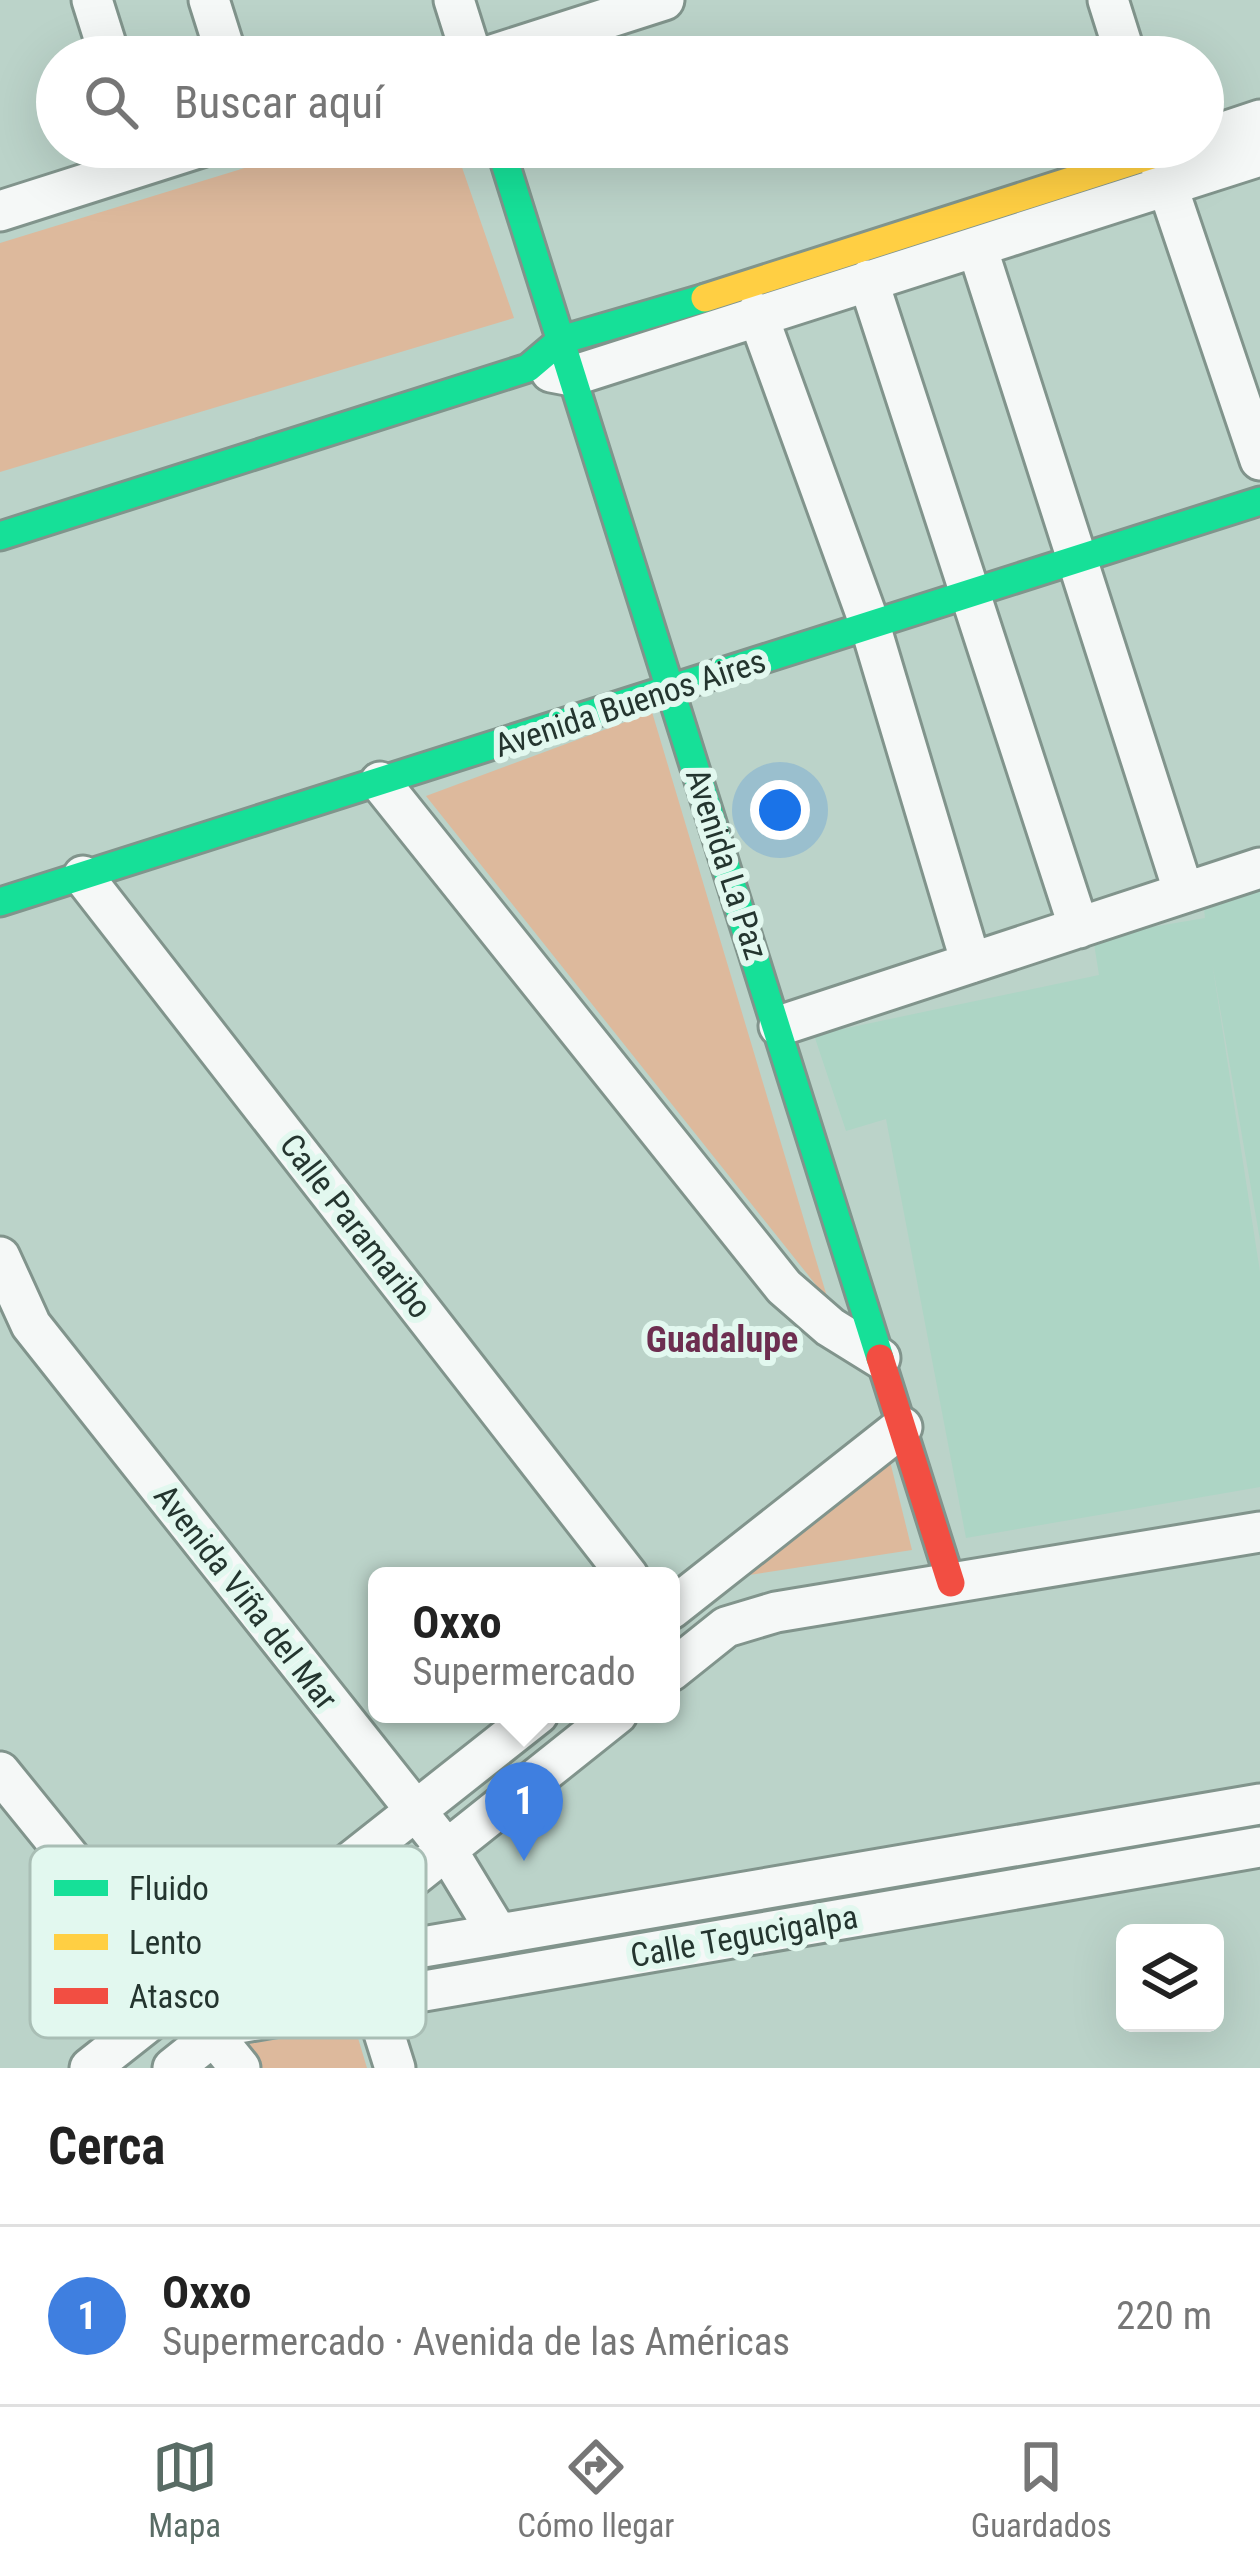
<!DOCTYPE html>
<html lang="es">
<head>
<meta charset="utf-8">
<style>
	body { margin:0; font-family:"Roboto Condensed",sans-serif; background:#f6f6f6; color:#222 }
	.controls { position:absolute; right:36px; bottom:36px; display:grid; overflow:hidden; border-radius:18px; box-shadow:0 12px 48px #0002 }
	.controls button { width:108px; height:108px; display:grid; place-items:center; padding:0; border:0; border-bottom:3px solid #e0e0e0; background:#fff; color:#222; font:60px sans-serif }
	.you { position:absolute; left:780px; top:810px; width:42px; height:42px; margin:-30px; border:9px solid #fff; border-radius:50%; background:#1a73e8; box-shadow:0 0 0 18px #1a73e833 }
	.badge { display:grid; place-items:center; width:78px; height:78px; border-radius:50%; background:#596c65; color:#fff; font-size:39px; font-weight:700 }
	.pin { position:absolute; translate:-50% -99px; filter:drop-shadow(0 3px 6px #0008) }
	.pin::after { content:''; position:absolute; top:63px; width:42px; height:36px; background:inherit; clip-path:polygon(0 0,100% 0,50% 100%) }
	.popup { position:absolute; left:368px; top:1567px; width:312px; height:156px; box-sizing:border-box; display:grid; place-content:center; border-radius:18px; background:#fff; filter:drop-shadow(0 3px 9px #0005); font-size:39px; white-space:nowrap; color:#767676 }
	.popup b { font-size:45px; color:#222 }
	.popup::after { content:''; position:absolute; left:50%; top:100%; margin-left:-24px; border:24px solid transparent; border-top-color:#fff }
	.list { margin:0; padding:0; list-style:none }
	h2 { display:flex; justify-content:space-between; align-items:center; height:156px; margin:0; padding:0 48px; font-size:51px }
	h2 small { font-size:39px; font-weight:400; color:#767676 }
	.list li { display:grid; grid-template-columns:78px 1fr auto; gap:36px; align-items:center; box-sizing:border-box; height:180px; padding:0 48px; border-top:3px solid #e0e0e0 }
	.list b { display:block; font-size:45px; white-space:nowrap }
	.list p { margin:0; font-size:39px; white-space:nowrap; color:#767676 }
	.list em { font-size:39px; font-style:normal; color:#767676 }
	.icon { flex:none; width:66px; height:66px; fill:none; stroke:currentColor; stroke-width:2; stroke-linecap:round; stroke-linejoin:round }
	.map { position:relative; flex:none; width:1260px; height:2068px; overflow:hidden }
	.search { position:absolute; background:#fff; box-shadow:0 12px 48px #0002; left:36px; right:36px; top:36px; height:132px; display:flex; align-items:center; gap:30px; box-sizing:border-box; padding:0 42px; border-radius:66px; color:#767676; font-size:45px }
	.sheet { height:336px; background:#fff }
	nav { display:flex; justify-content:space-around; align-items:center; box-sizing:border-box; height:168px; border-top:3px solid #e0e0e0; background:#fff; font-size:33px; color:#767676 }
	nav a { display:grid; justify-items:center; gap:6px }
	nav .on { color:#596c65 }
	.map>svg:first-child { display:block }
	.built { fill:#add5c5 }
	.green { fill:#ddb99c }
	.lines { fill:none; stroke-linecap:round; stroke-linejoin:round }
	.street-casing { stroke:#81948c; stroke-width:45 }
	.fast-casing { stroke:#81948c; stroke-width:33 }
	.slow-casing { stroke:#81948c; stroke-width:33 }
	.jam-casing { stroke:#81948c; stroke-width:33 }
	.street { stroke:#f5f8f7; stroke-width:39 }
	.fast { stroke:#16e098; stroke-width:27 }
	.slow { stroke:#ffcf43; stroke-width:27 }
	.jam { stroke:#f24e42; stroke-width:27 }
	.labels { text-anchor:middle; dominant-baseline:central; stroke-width:12; stroke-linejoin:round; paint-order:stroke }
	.street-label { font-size:33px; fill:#24352f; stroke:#e2f8ef }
	.neighbourhood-label { font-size:36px; font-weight:bold; fill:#6d2e50; stroke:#e2f8ef }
	.key { fill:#e2f8ef; stroke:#a9beb5; stroke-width:3 }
	.key-label { font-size:33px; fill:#24352f }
</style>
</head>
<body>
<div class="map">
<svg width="1260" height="2068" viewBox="0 0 1260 2068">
	<rect width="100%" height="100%" fill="#bbd3c9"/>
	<path class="built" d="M1260,885V1240L1212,962L1260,1272V1487L966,1538L886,1119L846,1131L814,1035L1099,975L1093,937L1205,918L1203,899Z"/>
	<path class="green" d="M313,147H455L514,318L0,472V243Z
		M652,712L828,1300L426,796Z
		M886,1445L912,1550L723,1579Z
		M355,2028L367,2068H257L238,2045Z"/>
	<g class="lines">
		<g class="street-casing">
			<path id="street" d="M92,0L110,57
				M209,0L227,57
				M454,0L472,57
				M1108,0L1126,57
				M486,57L664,0
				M1203,139L1260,120
				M1160,164L1260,460
				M0,211L201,147
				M977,247L1184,893
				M868,280L1079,928
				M757,313L870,625L971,963
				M551,372L572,376L1260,156
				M380,782L784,1287L830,1327L880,1358
				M83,876L628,1576
				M779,1026L1260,868
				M0,1257L31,1325L447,1850L498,1934
				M671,1609L902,1427
				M671,1671L726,1627L776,1612L1260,1532
				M0,1772L240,2068
				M300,1968L1260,1804
				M366,1976L395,2068
				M227,2025L1260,1847
				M90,2068L538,1714
				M173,2068L617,1714"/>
		</g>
		<g class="fast-casing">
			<path id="fast" d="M500,147L880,1358
				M0,536L528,368L561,340L705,298
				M0,902L1260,501"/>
		</g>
		<g class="slow-casing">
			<path id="slow" d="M705,298L1177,147"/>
		</g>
		<g class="jam-casing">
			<path id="jam" d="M880,1358L951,1583"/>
		</g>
		<use href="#street" class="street"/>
		<use href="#fast" class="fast"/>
		<use href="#slow" class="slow"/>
		<use href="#jam" class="jam"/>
	</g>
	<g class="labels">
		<g class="street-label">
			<text transform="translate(630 703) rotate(-18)">Avenida Buenos Aires</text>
			<text transform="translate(727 864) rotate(72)">Avenida La Paz</text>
			<text transform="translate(356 1226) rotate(52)">Calle Paramaribo</text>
			<text transform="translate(246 1597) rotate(52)">Avenida Viña del Mar</text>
			<text transform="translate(744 1936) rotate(-10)">Calle Tegucigalpa</text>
		</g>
		<g class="neighbourhood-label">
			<text x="722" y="1340">Guadalupe</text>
		</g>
	</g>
	<rect x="30" y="1846" width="396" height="192" rx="18" class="key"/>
	<rect x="54" y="1880" width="54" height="16" fill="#16e098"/>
	<rect x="54" y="1934" width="54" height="16" fill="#ffcf43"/>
	<rect x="54" y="1988" width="54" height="16" fill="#f24e42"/>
	<g class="key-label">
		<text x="129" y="1900">Fluido</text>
		<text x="129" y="1954">Lento</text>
		<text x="129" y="2008">Atasco</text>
	</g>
</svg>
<div class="controls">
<button><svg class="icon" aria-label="layers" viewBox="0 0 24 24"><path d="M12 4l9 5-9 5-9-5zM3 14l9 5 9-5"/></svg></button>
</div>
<div class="you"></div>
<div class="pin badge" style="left:524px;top:1861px;background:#3f7fe0">1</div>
<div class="popup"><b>Oxxo</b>Supermercado</div>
<div class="search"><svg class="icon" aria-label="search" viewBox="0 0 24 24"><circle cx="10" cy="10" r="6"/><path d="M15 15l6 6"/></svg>Buscar aquí</div>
</div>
<section class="sheet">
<h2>Cerca<small></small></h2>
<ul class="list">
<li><span class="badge" style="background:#3f7fe0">1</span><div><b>Oxxo</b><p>Supermercado · Avenida de las Américas</p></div><em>220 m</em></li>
</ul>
</section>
<nav>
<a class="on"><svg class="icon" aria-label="map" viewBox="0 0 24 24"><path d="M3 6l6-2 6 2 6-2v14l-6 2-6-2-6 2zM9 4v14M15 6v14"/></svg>Mapa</a>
<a><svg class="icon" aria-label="directions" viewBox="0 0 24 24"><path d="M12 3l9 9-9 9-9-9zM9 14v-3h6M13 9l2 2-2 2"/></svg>Cómo llegar</a>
<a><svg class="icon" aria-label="saved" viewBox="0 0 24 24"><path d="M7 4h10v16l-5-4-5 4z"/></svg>Guardados</a>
</nav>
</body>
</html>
